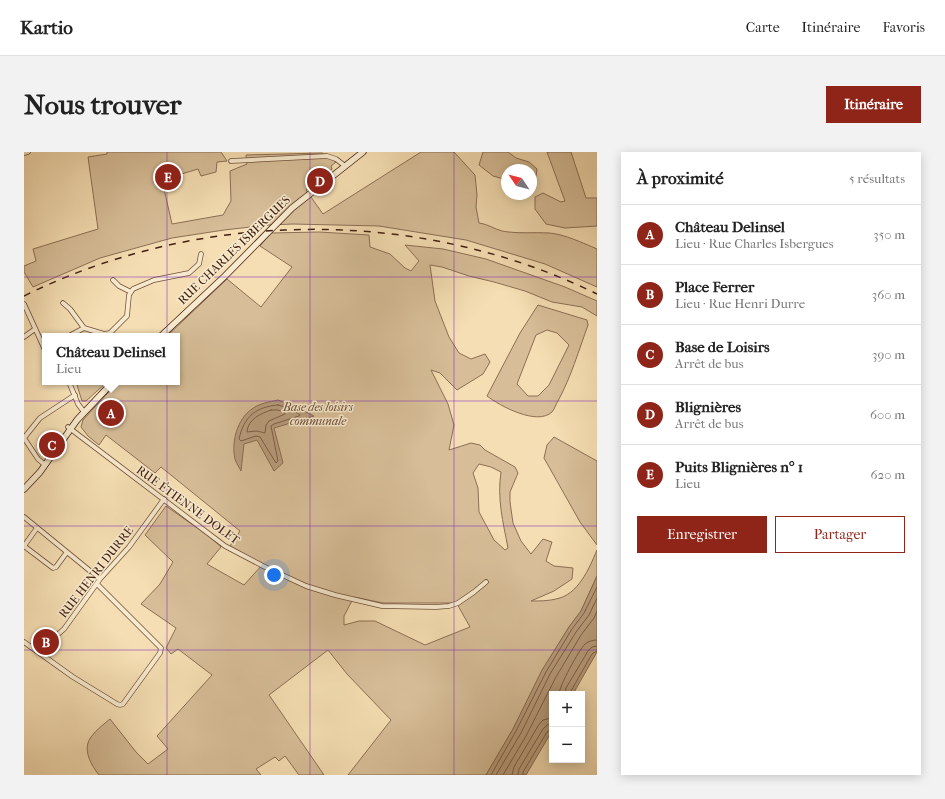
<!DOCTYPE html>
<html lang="fr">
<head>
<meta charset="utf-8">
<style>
	body { margin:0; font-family:"IM FELL French Canon",serif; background:#f2f2f2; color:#222 }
	.controls { position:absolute; right:12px; bottom:12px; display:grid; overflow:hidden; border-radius:0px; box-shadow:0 2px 10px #0003 }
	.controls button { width:36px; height:36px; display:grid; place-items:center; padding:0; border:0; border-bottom:1px solid #e0e0e0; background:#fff; color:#222; font:20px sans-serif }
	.compass { position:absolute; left:477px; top:12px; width:36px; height:36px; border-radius:50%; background:#fff; box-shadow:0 2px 10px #0003; rotate:305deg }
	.you { position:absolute; left:250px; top:423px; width:14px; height:14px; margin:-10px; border:3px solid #fff; border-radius:50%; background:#1a73e8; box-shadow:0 0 0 6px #1a73e833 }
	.badge { display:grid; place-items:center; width:26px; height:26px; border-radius:50%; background:#8f2418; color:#fff; font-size:13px; font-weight:700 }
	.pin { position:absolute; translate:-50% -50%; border:2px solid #fff; box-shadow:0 1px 4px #0006 }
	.popup { position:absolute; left:18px; top:181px; width:138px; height:52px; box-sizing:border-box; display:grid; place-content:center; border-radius:0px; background:#fff; filter:drop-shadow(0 1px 3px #0005); font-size:13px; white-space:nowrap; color:#767676 }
	.popup b { font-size:15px; color:#222 }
	.popup::after { content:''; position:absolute; left:50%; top:100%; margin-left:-8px; border:8px solid transparent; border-top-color:#fff }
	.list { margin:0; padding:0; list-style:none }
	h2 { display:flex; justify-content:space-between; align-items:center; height:52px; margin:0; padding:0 16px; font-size:17px }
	h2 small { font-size:13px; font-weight:400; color:#767676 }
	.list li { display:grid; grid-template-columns:26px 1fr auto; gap:12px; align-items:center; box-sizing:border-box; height:60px; padding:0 16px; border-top:1px solid #e0e0e0 }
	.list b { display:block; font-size:15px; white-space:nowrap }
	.list p { margin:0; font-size:13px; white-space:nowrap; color:#767676 }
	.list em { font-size:13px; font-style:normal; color:#767676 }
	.actions { display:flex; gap:8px; padding:12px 16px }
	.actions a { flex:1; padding:9px 0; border:1px solid #8f2418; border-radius:0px; text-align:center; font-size:14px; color:#8f2418 }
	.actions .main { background:#8f2418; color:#fff }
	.map { position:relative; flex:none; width:573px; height:623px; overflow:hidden; border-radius:0px }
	header { display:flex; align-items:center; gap:24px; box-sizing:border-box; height:56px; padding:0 20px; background:#fff; border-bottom:1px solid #e0e0e0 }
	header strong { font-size:19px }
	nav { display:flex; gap:22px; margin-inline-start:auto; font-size:14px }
	.intro { display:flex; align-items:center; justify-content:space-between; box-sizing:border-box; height:96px; padding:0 24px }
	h1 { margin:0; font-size:28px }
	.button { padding:10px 18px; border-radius:0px; background:#8f2418; color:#fff; font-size:14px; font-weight:700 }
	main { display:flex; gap:24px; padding:0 24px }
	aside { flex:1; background:#fff; border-radius:0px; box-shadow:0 2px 10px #0003 }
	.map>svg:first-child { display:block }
	.green { fill:#d7be98; stroke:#8d6f55; fill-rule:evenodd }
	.water { fill:#b89d7c; stroke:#896b52 }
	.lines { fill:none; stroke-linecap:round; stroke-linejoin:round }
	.shore { stroke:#7e5e47; stroke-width:1 }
	.street-casing { stroke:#70503a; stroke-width:5.5 }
	.secondary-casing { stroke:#432012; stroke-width:7 }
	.street { stroke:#f8eace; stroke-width:4 }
	.secondary { stroke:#f8eace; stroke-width:5.5 }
	.rail { stroke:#432012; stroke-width:1.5; stroke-dasharray:7 7; stroke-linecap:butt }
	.grid { fill:none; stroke:#7b2cbf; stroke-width:1; stroke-opacity:0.55 }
	.labels { text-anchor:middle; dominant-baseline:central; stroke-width:3; stroke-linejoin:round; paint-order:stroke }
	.street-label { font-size:12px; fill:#432012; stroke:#f8eace }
	.park-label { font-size:12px; font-style:italic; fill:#684834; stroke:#f8eace }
</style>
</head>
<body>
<header>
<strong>Kartio</strong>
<nav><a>Carte</a><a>Itinéraire</a><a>Favoris</a></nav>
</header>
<div class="intro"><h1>Nous trouver</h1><a class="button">Itinéraire</a></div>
<main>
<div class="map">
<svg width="573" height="623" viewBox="0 0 573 623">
	<rect width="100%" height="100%" fill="#f5deb3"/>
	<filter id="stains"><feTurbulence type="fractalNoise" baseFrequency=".005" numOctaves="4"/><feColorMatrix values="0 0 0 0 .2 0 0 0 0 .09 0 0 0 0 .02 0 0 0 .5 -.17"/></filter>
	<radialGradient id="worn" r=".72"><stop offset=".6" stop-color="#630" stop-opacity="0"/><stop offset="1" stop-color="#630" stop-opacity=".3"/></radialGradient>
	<path class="green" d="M83,0H197L203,9L193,10L192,20L177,24L174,17L138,28L148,72L199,63L207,49L206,19L223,12L222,3L298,1L312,10L307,14L308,17L282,38L299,62L397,0H430L451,23L453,43L452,55L455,71C464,72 470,77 478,79C494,82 510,80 525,81C540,82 559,91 573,97V135L521,112L442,88L355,74L269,72L245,73L200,78L148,86L76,106L9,135L0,120V114L12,109L9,97L74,77L64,5L83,2Z
		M459,0H484L492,6L505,10L513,17L512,24L507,25V18H483V28L469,24L455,13Z
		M523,0H547L562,46H573V74L541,76L522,72L511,57V45L519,41L537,50L541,49Z
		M295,80L345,83L346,95L366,102L381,116L387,119L395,109L381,93L419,97L462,107L541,135L573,149V164L558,155L528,150L501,139L470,130L445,124L418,115L406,113L411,149L425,185L435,201L447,207L461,202L466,210L459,222L433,238L416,221L407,218L424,252L430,273L425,298L447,291L456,293L461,298L491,315L494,321L486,340V350L489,371L497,389L507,402L519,387L528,390L522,409L530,414L549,416L548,427L530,439L507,449C515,449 524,449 532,447C554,443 565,417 573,398V424L557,459L545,475L519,518L489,577L462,623H324L367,568L323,522L304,498L245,543L300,623H275L261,604L255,609L251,605L232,617L237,623H75C67,613 58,597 67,585C72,578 80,572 86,567L112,600L124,612L144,597L133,584L188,523L154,497L147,502L142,496L152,476L117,452L136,432L149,410L121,383L142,354L186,385L197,395L183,412L220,433L239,412L206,394L216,379L137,315L131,321L82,283L75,293L64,284L57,275L59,268L94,230H153V184H143L203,127L237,155L268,115L236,94L247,81ZM455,312L467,315L477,320C473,347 479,370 484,396L481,398L470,388L455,360L454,336L449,321ZM330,445L359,451H427L432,450L446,475L401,493L351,469H335L320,473V464Z
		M514,153L563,168L564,173C555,198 547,225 534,249C532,252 530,258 528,260C513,274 476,254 463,244L496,181ZM523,178L533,181L545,193L525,233L514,244H504L493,232L512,183Z
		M52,230H83L62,249H58Z
		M530,285L573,309V393L556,370L520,306L523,293Z"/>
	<path class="water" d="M254,248L269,254L290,264L250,276L259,311L250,319L233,288L220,292L217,319C215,315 212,311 211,307C207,291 213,267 228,257C236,251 245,250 254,248Z
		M573,424V500L549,542H528V579L502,623H462L489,577L518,518L545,475L557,459Z"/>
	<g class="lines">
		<path class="shore" d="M254,253L268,257L276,263L275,264L250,272L247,274L254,309L252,311L236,285L232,284L217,289L215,287C220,265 231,255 254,253Z
			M247,258H254L260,260L261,262L245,269L242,273L241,281L233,279L223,280C224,267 236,262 247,258Z
			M535,542C535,534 555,498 561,492C565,489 569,488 573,488
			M541,542L542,536L564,499L568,495L573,494
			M546,542L547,539L568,502L573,499
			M467,623L492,579L522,520L548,477L560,461L573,435
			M472,623L497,581L526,522L552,480L565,463L573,446
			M479,623L502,584L532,525L557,483L570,466L573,459
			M488,623L490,615L514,574L519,568L528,566
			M494,623L495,617L519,577L523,573L528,572
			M499,623V620L523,580L528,577"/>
		<g class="street-casing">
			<path id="street" d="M0,1L4,0
				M207,9L303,4L312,7L321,14
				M89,128L95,134L107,140
				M39,151L46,157L60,176
				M0,152L21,198
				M45,184L60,176L80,182L86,181L103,164L105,143L109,137L130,128L165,121L175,112L177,102
				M0,185L11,177
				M45,230L54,252L60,260
				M44,275L201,394L239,414L282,434L311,443L358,454L412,455L425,454L434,451L450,440L462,430
				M21,313L14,307L0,286L16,266L51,243
				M0,365L76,427
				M0,394L29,416L32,415L43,400
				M0,394L13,376
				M0,490L49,525L93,552L96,553L99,552L136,501L137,496L73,432
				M16,501L25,490L40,477L76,427L105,395L140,347"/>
		</g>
		<g class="secondary-casing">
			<path id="secondary" d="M137,184L201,124L268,56L339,0
				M0,337L16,320L53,268L89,230"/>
		</g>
		<use href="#street" class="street"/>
		<use href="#secondary" class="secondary"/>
		<path class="rail" d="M0,144C177,56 396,55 573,142"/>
	</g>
	<path class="grid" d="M143,0V623M286,0V623M430,0V623M0,125H573M0,249H573M0,374H573M0,498H573"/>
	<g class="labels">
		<g class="street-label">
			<text transform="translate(210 98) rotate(-44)">RUE CHARLES ISBERGUES</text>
			<text transform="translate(164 353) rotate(36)">RUE ÉTIENNE DOLET</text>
			<text transform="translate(72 420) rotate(-52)">RUE HENRI DURRE</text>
		</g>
		<g class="park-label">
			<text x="294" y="255">Base des loisirs<tspan x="294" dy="14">communale</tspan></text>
		</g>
	</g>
	<rect width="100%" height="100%" filter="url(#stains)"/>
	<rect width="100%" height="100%" fill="url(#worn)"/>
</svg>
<div class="controls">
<button>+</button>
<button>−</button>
</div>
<svg class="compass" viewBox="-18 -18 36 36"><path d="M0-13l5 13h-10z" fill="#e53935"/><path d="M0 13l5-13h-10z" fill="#767676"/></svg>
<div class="you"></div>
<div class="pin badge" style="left:87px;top:261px">A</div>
<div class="popup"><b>Château Delinsel</b>Lieu</div>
<div class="pin badge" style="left:22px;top:490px">B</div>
<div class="pin badge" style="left:28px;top:293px">C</div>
<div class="pin badge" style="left:296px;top:29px">D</div>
<div class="pin badge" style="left:144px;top:25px">E</div>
</div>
<aside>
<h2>À proximité<small>5 résultats</small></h2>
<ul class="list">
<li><span class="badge">A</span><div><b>Château Delinsel</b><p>Lieu · Rue Charles Isbergues</p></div><em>350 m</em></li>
<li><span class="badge">B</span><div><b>Place Ferrer</b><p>Lieu · Rue Henri Durre</p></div><em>360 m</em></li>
<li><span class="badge">C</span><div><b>Base de Loisirs</b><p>Arrêt de bus</p></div><em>390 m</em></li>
<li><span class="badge">D</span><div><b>Blignières</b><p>Arrêt de bus</p></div><em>600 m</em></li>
<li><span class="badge">E</span><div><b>Puits Blignières n° 1</b><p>Lieu</p></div><em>620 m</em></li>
</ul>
<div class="actions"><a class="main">Enregistrer</a><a>Partager</a></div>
</aside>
</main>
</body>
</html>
